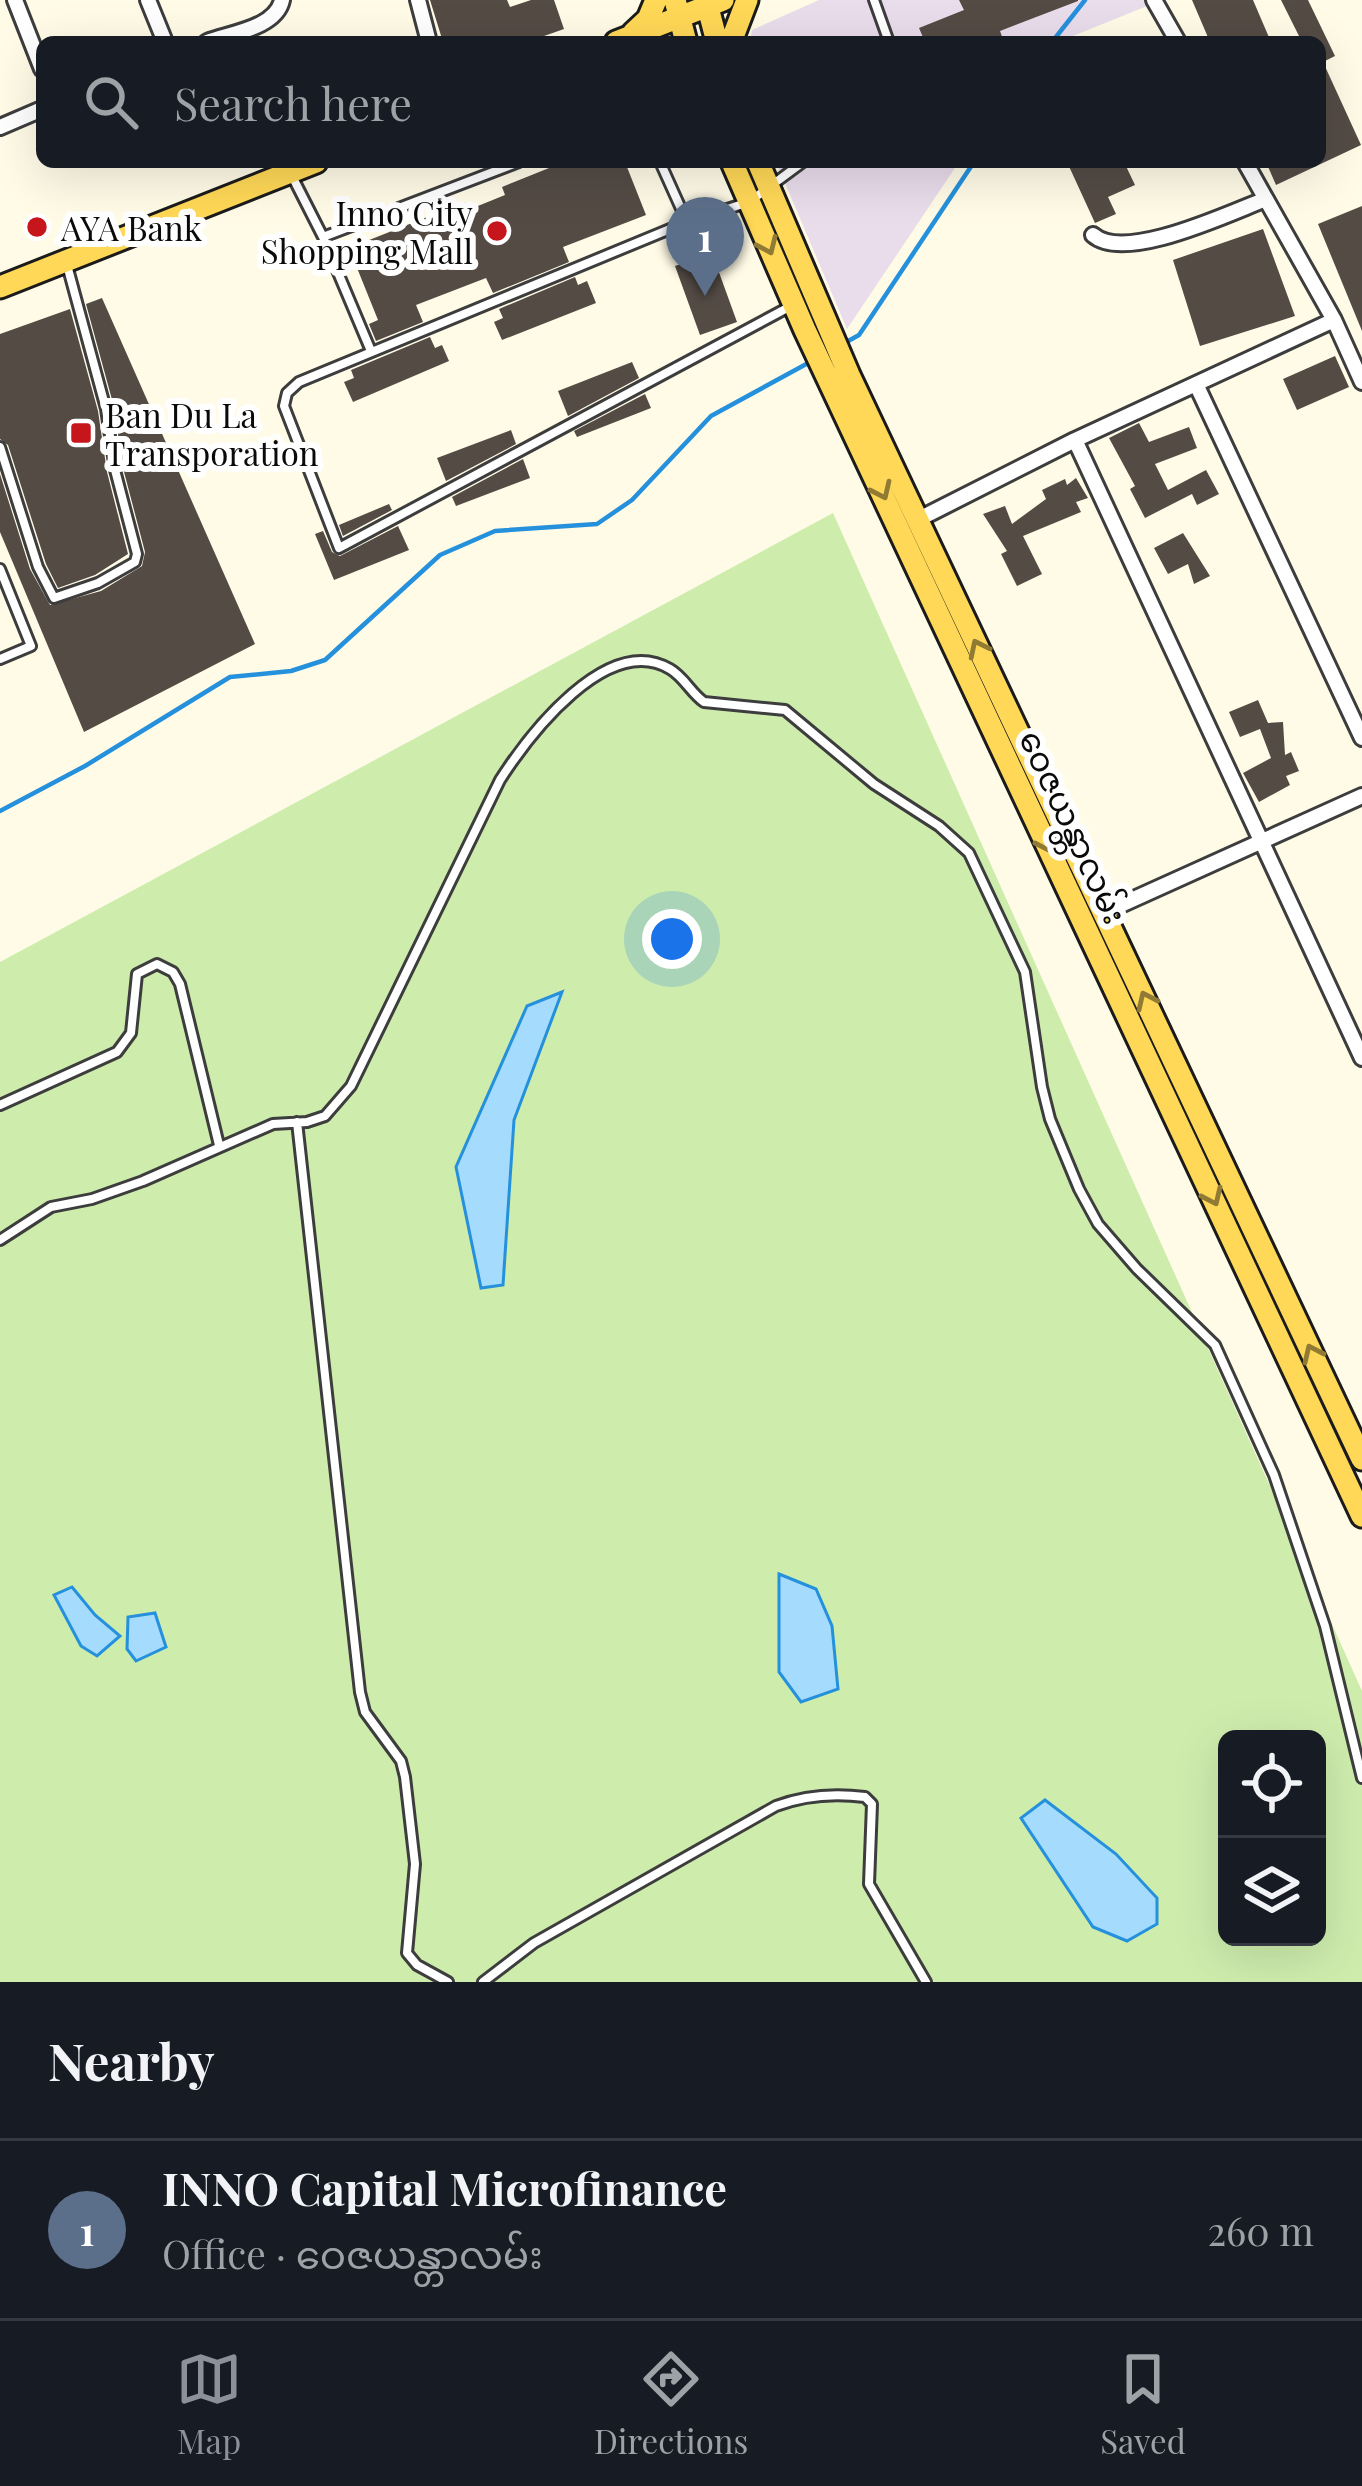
<!DOCTYPE html>
<html lang="en">
<head>
<meta charset="utf-8">
<style>
	body { margin:0; font-family:"Playfair Display","Noto Sans Myanmar",serif; background:#242831; color:#f1f3f6 }
	.controls { position:absolute; right:36px; bottom:36px; display:grid; overflow:hidden; border-radius:18px; box-shadow:0 12px 48px #0002 }
	.controls button { width:108px; height:108px; display:grid; place-items:center; padding:0; border:0; border-bottom:3px solid #363941; background:#171b24; color:#f1f3f6; font:60px sans-serif }
	.you { position:absolute; left:672px; top:939px; width:42px; height:42px; margin:-30px; border:9px solid #fff; border-radius:50%; background:#1a73e8; box-shadow:0 0 0 18px #1a73e833 }
	.badge { display:grid; place-items:center; width:78px; height:78px; border-radius:50%; background:#8c9099; color:#fff; font-size:39px; font-weight:700 }
	.pin { position:absolute; translate:-50% -99px; filter:drop-shadow(0 3px 6px #0008) }
	.pin::after { content:''; position:absolute; top:63px; width:42px; height:36px; background:inherit; clip-path:polygon(0 0,100% 0,50% 100%) }
	.list { margin:0; padding:0; list-style:none }
	h2 { display:flex; justify-content:space-between; align-items:center; height:156px; margin:0; padding:0 48px; font-size:51px }
	h2 small { font-size:39px; font-weight:400; color:#9ea1a6 }
	.list li { display:grid; grid-template-columns:78px 1fr auto; gap:36px; align-items:center; box-sizing:border-box; height:180px; padding:0 48px; border-top:3px solid #363941 }
	.list b { display:block; font-size:45px; white-space:nowrap }
	.list p { margin:0; font-size:39px; white-space:nowrap; color:#9ea1a6 }
	.list em { font-size:39px; font-style:normal; color:#9ea1a6 }
	.icon { flex:none; width:66px; height:66px; fill:none; stroke:currentColor; stroke-width:2; stroke-linecap:round; stroke-linejoin:round }
	.map { position:relative; flex:none; width:1362px; height:1982px; overflow:hidden }
	.search { position:absolute; background:#171b24; box-shadow:0 12px 48px #0002; left:36px; right:36px; top:36px; height:132px; display:flex; align-items:center; gap:30px; box-sizing:border-box; padding:0 42px; border-radius:18px; color:#9ea1a6; font-size:45px }
	.sheet { height:336px; background:#171b24 }
	nav { display:flex; justify-content:space-around; align-items:center; box-sizing:border-box; height:168px; border-top:3px solid #363941; background:#171b24; font-size:33px; color:#9ea1a6 }
	nav a { display:grid; justify-items:center; gap:6px }
	nav .on { color:#8c9099 }
	.map>svg:first-child { display:block }
	.industrial { fill:#e9dceb }
	.green { fill:#ceedad; fill-rule:evenodd }
	.water { fill:#a5dbfd; stroke:#2590db; stroke-width:3 }
	.lines { fill:none; stroke-linecap:round; stroke-linejoin:round }
	.stream { stroke:#2590db; stroke-width:4.5 }
	.building { fill:#544b45 }
	.lane-casing { stroke:#3d3d3d; stroke-width:14 }
	.street-casing { stroke:#3d3d3d; stroke-width:20 }
	.primary-casing { stroke:#1b1b1b; stroke-width:27 }
	.lane { stroke:#fff; stroke-width:8 }
	.street { stroke:#fff; stroke-width:14 }
	.primary { stroke:#ffd857; stroke-width:21 }
	.oneway { stroke:#917b34 }
	.poi-dot { fill:#c7151c; stroke:#fff; stroke-width:4.5 }
	.labels { text-anchor:middle; dominant-baseline:central; stroke-width:12; stroke-linejoin:round; paint-order:stroke }
	.poi-label { font-size:33px; fill:#0a0a0a; stroke:#fff; text-anchor:start }
	.street-label { font-size:33px; fill:#0a0a0a; stroke:#fff }
</style>
</head>
<body>
<div class="map">
<svg width="1362" height="1982" viewBox="0 0 1362 1982">
	<rect width="100%" height="100%" fill="#fffbe7"/>
	<path class="industrial" d="M819,0H1162L1058,42H750L752,30Z
		M776,162H959L847,329Z"/>
	<path class="green" d="M833,513L1362,1691V1982H0V962ZM561,992V993L514,1120L527,1007ZM1227,1739H1317V1937H1227Z"/>
	<path class="water" d="M562,992L514,1120L503,1285L481,1288L456,1167L527,1006Z
		M779,1574L816,1589L832,1626L838,1689L801,1702L779,1672Z
		M72,1587L95,1615L120,1636L97,1656L81,1646L54,1595Z
		M155,1613L166,1647L136,1661L127,1649L128,1617Z
		M1045,1800L1116,1854L1157,1898V1924L1127,1941L1093,1927L1021,1818Z"/>
	<g class="lines">
		<path class="stream" d="M1052,42L1085,0
			M841,345L859,335L974,162
			M0,811L85,766L230,677L291,671L325,660L440,555L495,531L597,524L632,500L711,416L810,362"/>
	</g>
	<path class="building" d="M430,0H507L510,7L531,0H554L564,29L527,42H443Z
		M959,0H1078V1L1000,31L1004,42H925L919,28L964,10Z
		M1192,0H1253L1271,42H1210Z
		M1281,0H1308L1335,56L1323,62L1361,145L1276,185L1266,162H1320V42H1302Z
		M564,162H625L646,215L563,247L569,262L493,293L486,278L416,305L423,322L376,341L369,324L378,320L349,248L465,202L468,210L505,195L502,187Z
		M1067,162H1124L1135,185L1108,197L1116,214L1095,223Z
		M1362,206V331L1318,224Z
		M1263,229L1295,316L1200,346L1173,260Z
		M712,253L737,322L700,335L675,266Z
		M575,277L578,285L587,281L596,303L502,340L494,322L503,318L499,309Z
		M102,298L255,644L84,732L0,532V474L30,569L50,605L101,591L142,566L145,552L123,468L114,407L86,304Z
		M70,309L98,411L107,472L128,554L95,575L58,588L46,564L8,445L0,439V334Z
		M430,337L435,348L442,345L449,361L353,402L344,382L354,378L351,370Z
		M1335,356L1349,387L1297,410L1283,379Z
		M632,362L639,378L568,416L558,391Z
		M645,394L651,408L577,437L574,431Z
		M1139,423L1149,442L1189,427L1197,448L1155,464L1168,490L1206,470L1219,494L1197,505L1192,494L1145,518L1130,489L1135,486L1109,438Z
		M511,430L516,444L446,481L437,458Z
		M523,459L530,478L456,506L452,497Z
		M1076,478L1088,498L1076,502L1081,512L1023,536L1042,574L1017,586L1001,554L1007,551L983,514L1005,506L1012,524L1046,499L1042,490L1065,479L1067,485Z
		M389,504L392,510L343,536L339,525Z
		M398,526L409,550L334,580L315,534L323,531L332,552L340,556Z
		M1183,533L1210,576L1194,584L1188,564L1168,574L1154,548Z
		M1258,700L1268,723L1283,722L1285,755L1291,752L1299,771L1286,776L1290,785L1259,802L1243,773L1271,758L1260,729L1240,737L1229,712Z"/>
	<g class="lines">
		<g class="lane-casing">
			<path id="lane" d="M874,0L889,42
				M660,162L687,222
				M291,174L323,237L519,162
				M323,237L371,351
				M791,306L339,548L284,406L287,393L299,382L687,222L749,202L803,162
				M0,447L38,567L54,598L98,583L135,562L137,554L115,470L106,409L67,265
				M0,569L31,646L0,659
				M0,1105L117,1052L131,1033L137,974L157,964L173,972L180,984L219,1145
				M297,1122L360,1692L365,1712L401,1761L405,1777L415,1864L407,1953L417,1965L448,1982
				M0,1240L51,1207L92,1199L143,1181L273,1124L307,1122L325,1116L351,1086L500,780C529,735 607,632 670,669C684,677 691,693 704,702L785,710L874,784L939,826L969,853L1025,972L1042,1087L1050,1119L1079,1189L1098,1224L1137,1269L1215,1345L1274,1475L1325,1626L1362,1778
				M483,1982L534,1943L776,1806C805,1795 834,1793 865,1797L872,1804L869,1884L926,1982"/>
		</g>
		<g class="street-casing">
			<path id="street" d="M15,0L42,69
				M148,0L165,42
				M418,0L429,42
				M1154,0L1178,42
				M207,42C231,33 276,28 282,0
				M0,127L42,109
				M1245,162L1334,320L1362,382
				M1093,235C1125,263 1229,213 1266,199
				M1196,384L1362,738
				M1075,440L1362,1058
				M917,520L1075,440L1334,320
				M1105,912L1362,796"/>
		</g>
		<g class="primary-casing">
			<path id="primary" d="M675,0L686,42
				M706,0L717,42
				M633,33L648,19L656,0
				M616,42L723,0
				M731,42L747,0
				M732,162L805,330L1362,1516
				M758,162L849,375L1362,1459
				M0,287L316,162"/>
		</g>
		<use href="#lane" class="lane"/>
		<use href="#street" class="street"/>
		<use href="#primary" class="primary"/>
	</g>
	<defs><path id="oneway-chevron" d="M-2-3.5L2.5 0L-2 3.5" fill="none" stroke-width="1.6" stroke-linecap="round" stroke-linejoin="round" transform="scale(3)"/></defs>
	<g class="oneway">
		<use href="#oneway-chevron" transform="translate(768 246) rotate(66)"/>
		<use href="#oneway-chevron" transform="translate(882 491) rotate(65)"/>
		<use href="#oneway-chevron" transform="translate(978 648) rotate(-116)"/>
		<use href="#oneway-chevron" transform="translate(1047 844) rotate(65)"/>
		<use href="#oneway-chevron" transform="translate(1146 1000) rotate(-115)"/>
		<use href="#oneway-chevron" transform="translate(1213 1197) rotate(65)"/>
		<use href="#oneway-chevron" transform="translate(1312 1353) rotate(-115)"/>
	</g>
	<g class="poi-dot">
		<circle cx="37" cy="227" r="12"/>
		<circle cx="497" cy="231" r="12"/>
		<rect x="69" y="421" width="24" height="24" rx="6"/>
	</g>
	<g class="labels">
		<g class="poi-label">
			<text x="473" y="212" text-anchor="end">Inno City<tspan x="473" dy="38">Shopping Mall</tspan></text>
			<text x="61" y="227">AYA Bank</text>
			<text x="105" y="414">Ban Du La<tspan x="105" dy="38">Transporation</tspan></text>
		</g>
		<g class="street-label">
			<text transform="translate(1075 826) rotate(65)">ဝေဇယန္တာလမ်း</text>
		</g>
	</g>
</svg>
<div class="controls">
<button><svg class="icon" aria-label="locate" viewBox="0 0 24 24"><circle cx="12" cy="12" r="6"/><path d="M12 2v4M12 18v4M2 12h4M18 12h4"/></svg></button>
<button><svg class="icon" aria-label="layers" viewBox="0 0 24 24"><path d="M12 4l9 5-9 5-9-5zM3 14l9 5 9-5"/></svg></button>
</div>
<div class="you"></div>
<div class="pin badge" style="left:705px;top:296px;background:#5c6f8a">1</div>
<div class="search"><svg class="icon" aria-label="search" viewBox="0 0 24 24"><circle cx="10" cy="10" r="6"/><path d="M15 15l6 6"/></svg>Search here</div>
</div>
<section class="sheet">
<h2>Nearby<small></small></h2>
<ul class="list">
<li><span class="badge" style="background:#5c6f8a">1</span><div><b>INNO Capital Microfinance</b><p>Office · ဝေဇယန္တာလမ်း</p></div><em>260 m</em></li>
</ul>
</section>
<nav>
<a class="on"><svg class="icon" aria-label="map" viewBox="0 0 24 24"><path d="M3 6l6-2 6 2 6-2v14l-6 2-6-2-6 2zM9 4v14M15 6v14"/></svg>Map</a>
<a><svg class="icon" aria-label="directions" viewBox="0 0 24 24"><path d="M12 3l9 9-9 9-9-9zM9 14v-3h6M13 9l2 2-2 2"/></svg>Directions</a>
<a><svg class="icon" aria-label="saved" viewBox="0 0 24 24"><path d="M7 4h10v16l-5-4-5 4z"/></svg>Saved</a>
</nav>
</body>
</html>
